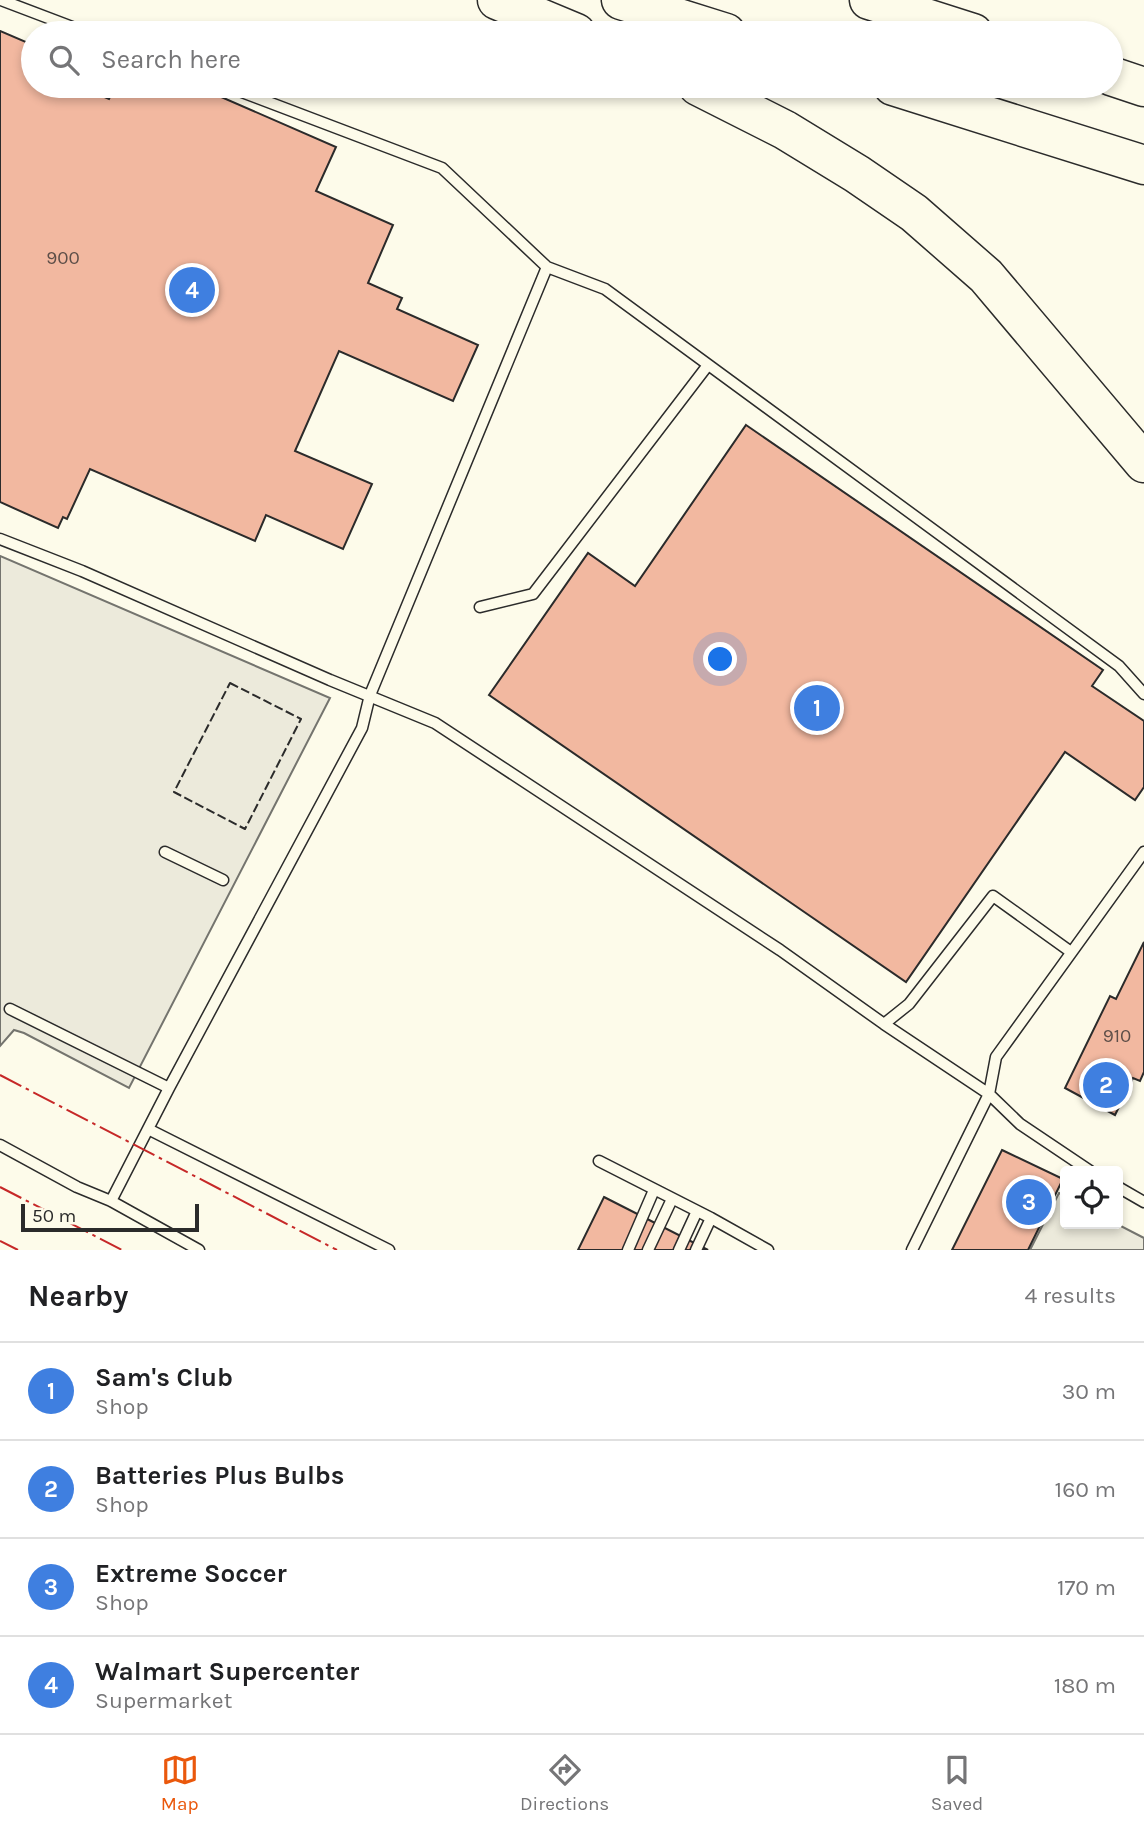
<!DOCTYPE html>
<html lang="en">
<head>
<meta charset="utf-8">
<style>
	body { margin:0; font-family:Karla,sans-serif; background:#f6f6f6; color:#202124 }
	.controls { position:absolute; right:21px; bottom:21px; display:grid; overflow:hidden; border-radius:7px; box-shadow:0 4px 10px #0003 }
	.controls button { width:63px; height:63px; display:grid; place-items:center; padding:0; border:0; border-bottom:2px solid #e0e0e0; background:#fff; color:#202124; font:35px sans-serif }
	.scale { position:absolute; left:21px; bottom:18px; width:178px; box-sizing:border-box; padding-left:7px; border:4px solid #2b2b2b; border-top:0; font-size:19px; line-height:24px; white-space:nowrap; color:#2b2b2b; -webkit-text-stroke:5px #fdfbea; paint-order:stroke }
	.you { position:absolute; left:721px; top:660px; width:24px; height:24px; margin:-18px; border:5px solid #fff; border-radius:50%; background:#1a73e8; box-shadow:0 0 0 10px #1a73e833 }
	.badge { display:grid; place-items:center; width:46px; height:46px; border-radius:50%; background:#ea580c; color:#fff; font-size:23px; font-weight:700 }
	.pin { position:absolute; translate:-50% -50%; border:4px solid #fff; box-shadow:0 2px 7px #0006 }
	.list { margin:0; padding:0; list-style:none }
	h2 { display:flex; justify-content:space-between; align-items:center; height:91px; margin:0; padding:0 28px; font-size:30px }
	h2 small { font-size:23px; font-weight:400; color:#757577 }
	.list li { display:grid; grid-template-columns:46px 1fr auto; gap:21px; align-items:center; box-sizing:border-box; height:98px; padding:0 28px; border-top:2px solid #e0e0e0 }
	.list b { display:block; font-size:26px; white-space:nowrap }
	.list p { margin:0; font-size:23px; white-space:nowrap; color:#757577 }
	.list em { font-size:23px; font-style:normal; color:#757577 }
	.icon { flex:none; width:38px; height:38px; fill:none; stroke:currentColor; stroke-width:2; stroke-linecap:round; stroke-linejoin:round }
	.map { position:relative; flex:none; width:1144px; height:1250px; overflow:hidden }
	.search { position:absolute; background:#fff; box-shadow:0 4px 10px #0003; left:21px; right:21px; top:21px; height:77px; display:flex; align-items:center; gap:18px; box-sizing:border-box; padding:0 24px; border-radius:38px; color:#757577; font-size:26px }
	.sheet { height:483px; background:#fff }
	nav { display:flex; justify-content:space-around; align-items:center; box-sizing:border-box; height:98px; border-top:2px solid #e0e0e0; background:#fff; font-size:19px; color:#757577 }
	nav a { display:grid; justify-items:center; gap:4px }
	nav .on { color:#ea580c }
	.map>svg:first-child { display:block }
	.parking { fill:#eceadb; stroke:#74746e; stroke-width:2 }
	.building { fill:#f2b8a0; stroke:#2b2b2b; stroke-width:2 }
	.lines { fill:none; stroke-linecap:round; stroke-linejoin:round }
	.service-casing { stroke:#2b2b2b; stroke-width:13 }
	.motorway-casing { stroke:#2b2b2b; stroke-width:41 }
	.service { stroke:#fdfbea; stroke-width:10 }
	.motorway { stroke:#fdfbea; stroke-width:38 }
	.fence { stroke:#2b2b2b; stroke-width:2; stroke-dasharray:9 3.5; stroke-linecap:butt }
	.power { stroke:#c62828; stroke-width:2; stroke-dasharray:24 5 3.5 5; stroke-linecap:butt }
	.labels { text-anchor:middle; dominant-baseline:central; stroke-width:5; stroke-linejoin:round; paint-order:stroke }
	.number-label { font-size:19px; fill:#5d4e48 }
</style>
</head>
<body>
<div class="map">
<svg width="1144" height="1250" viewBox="0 0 1144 1250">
	<rect width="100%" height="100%" fill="#fdfbea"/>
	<path class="parking" d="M0,556L330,698L129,1088L24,1033L14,1030L0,1046Z
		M1059,1193L1065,1196V1224H1117L1144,1238V1250H1030Z"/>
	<path class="building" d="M0,31L33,45L28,64L33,66V86H78L109,99L115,86H196L336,147L316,191L393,225L368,283L402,298L397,309L478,345L453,401L339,351L295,451L372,484L343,549L266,515L255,541L90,469L67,519L63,517L58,528L0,502Z
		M746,425L1103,670L1092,686L1144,721V787L1135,800L1065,752L906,982L489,695L588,553L635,586Z
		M1144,942V1072L1140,1081L1133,1078L1115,1115L1065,1088L1110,996L1116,999Z
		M1002,1150L1063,1179L1028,1250H952Z
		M604,1197L708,1250H578Z"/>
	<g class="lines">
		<g class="service-casing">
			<path id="service" d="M1,0L88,33
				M226,86L442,168L547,267L605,289L1119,666L1144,694
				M0,539L82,571L330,680L435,723L780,950L884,1024L989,1094L1020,1124L1090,1171
				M480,607L533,594L708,365
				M165,852L223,880
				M10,1009L169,1088
				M884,1024L909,1004L993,896L1071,952
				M148,1129L389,1250
				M0,1145L77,1187L111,1201L199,1250
				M599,1161L711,1218L768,1250
				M1118,1187L1144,1202
				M111,1201L169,1088L362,728L370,695L547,267
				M628,1250L654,1190
				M648,1250L672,1199
				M679,1250L697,1211
				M696,1250L711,1218
				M912,1250L989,1094L996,1057L1144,852"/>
		</g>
		<g class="motorway-casing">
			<path id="motorway" d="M497,0L576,33
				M621,0L726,33
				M869,0L973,33
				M1111,76L1144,87
				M698,86L785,130L857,174L914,213L986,276L1144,463
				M893,86L1144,165"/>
		</g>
		<use href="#service" class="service"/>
		<use href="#motorway" class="motorway"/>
		<path class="fence" d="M230,683L301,719L245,829L174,792Z"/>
		<path class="power" d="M0,1075L337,1250
			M0,1187L122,1250
			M0,1241L18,1250"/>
	</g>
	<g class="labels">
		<g class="number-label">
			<text x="63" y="258">900</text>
			<text x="1117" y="1036">910</text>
		</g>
	</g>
</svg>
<div class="controls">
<button><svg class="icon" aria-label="locate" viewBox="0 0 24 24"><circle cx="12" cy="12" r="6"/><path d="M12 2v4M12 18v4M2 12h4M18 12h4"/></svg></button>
</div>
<div class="scale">50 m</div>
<div class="you"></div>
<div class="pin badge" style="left:817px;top:708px;background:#3f7fe0">1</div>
<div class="pin badge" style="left:1106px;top:1085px;background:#3f7fe0">2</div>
<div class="pin badge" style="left:1029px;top:1202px;background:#3f7fe0">3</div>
<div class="pin badge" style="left:192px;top:290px;background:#3f7fe0">4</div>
<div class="search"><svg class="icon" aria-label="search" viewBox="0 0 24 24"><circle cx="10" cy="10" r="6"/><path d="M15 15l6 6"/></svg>Search here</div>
</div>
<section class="sheet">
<h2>Nearby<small>4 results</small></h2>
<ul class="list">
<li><span class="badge" style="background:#3f7fe0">1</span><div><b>Sam's Club</b><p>Shop</p></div><em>30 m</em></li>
<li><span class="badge" style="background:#3f7fe0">2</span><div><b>Batteries Plus Bulbs</b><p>Shop</p></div><em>160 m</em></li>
<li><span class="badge" style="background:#3f7fe0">3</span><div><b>Extreme Soccer</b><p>Shop</p></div><em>170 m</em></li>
<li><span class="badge" style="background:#3f7fe0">4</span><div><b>Walmart Supercenter</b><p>Supermarket</p></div><em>180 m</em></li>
</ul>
</section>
<nav>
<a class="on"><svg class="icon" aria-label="map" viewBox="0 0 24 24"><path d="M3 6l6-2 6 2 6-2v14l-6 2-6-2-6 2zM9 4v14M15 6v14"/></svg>Map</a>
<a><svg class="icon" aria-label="directions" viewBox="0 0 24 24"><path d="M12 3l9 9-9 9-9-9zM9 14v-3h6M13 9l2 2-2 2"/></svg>Directions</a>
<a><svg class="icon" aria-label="saved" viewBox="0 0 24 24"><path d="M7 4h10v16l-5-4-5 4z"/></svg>Saved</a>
</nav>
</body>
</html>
